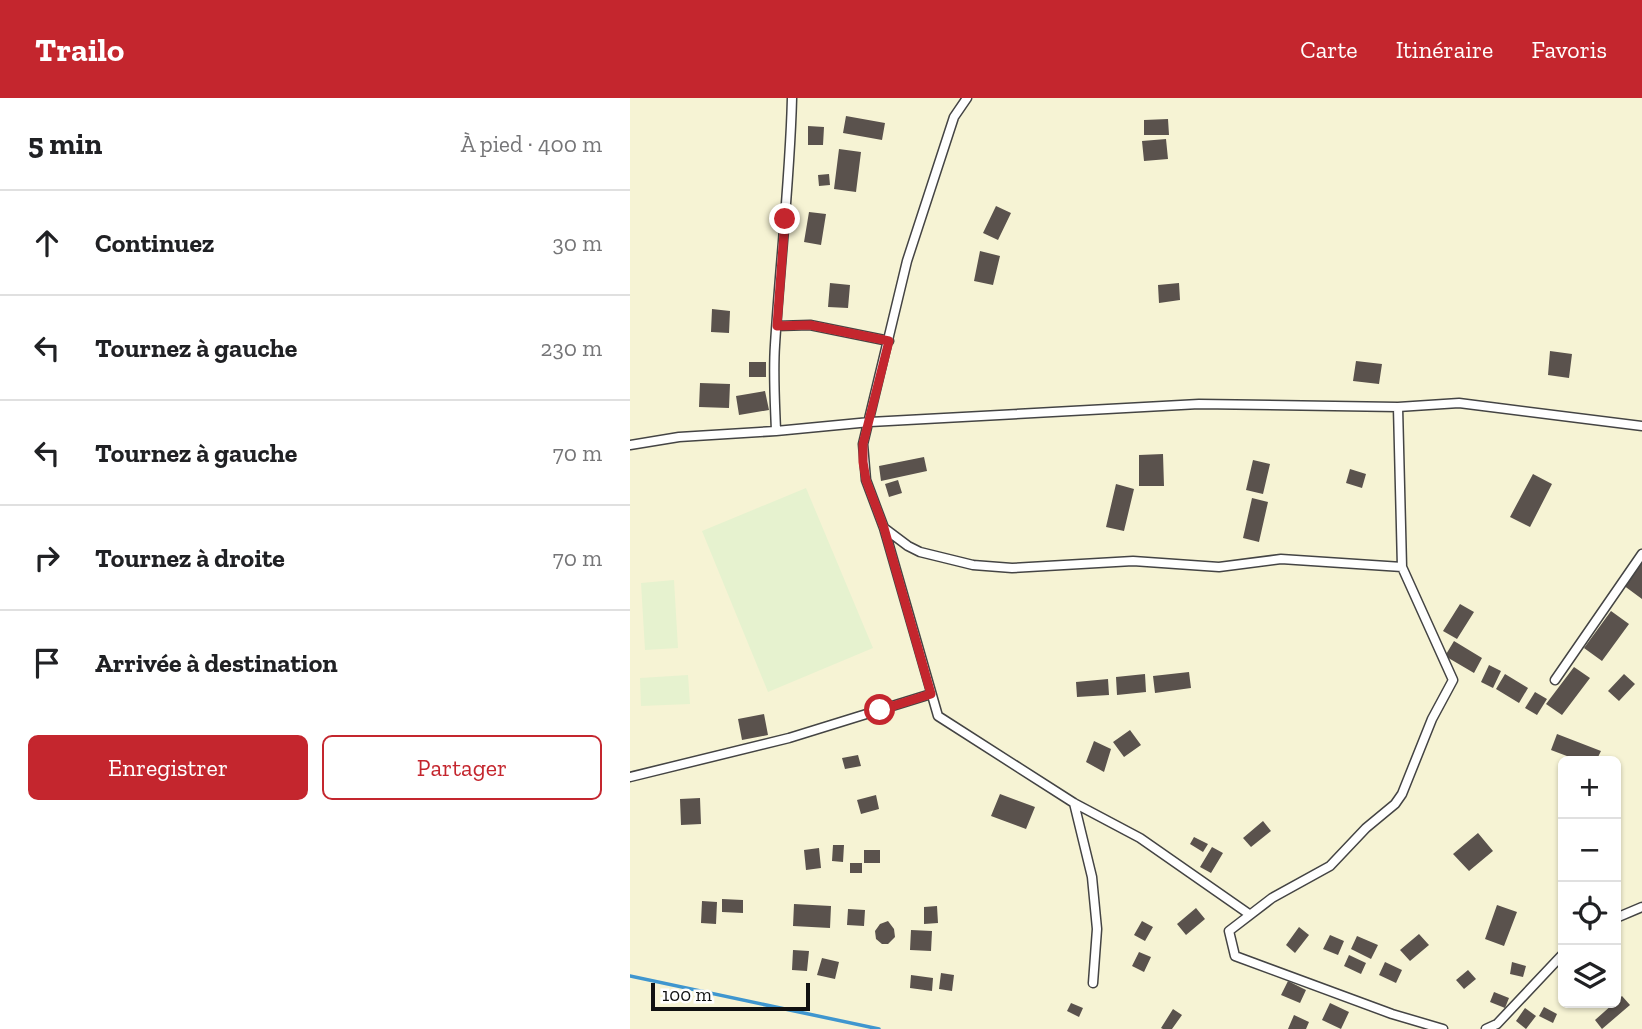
<!DOCTYPE html>
<html lang="fr">
<head>
<meta charset="utf-8">
<style>
	body { margin:0; font-family:"Zilla Slab",serif; background:#f2f2f2; color:#202124 }
	.controls { position:absolute; right:21px; bottom:21px; display:grid; overflow:hidden; border-radius:10px; box-shadow:0 2px 5px #0004 }
	.controls button { width:63px; height:63px; display:grid; place-items:center; padding:0; border:0; border-bottom:2px solid #e0e0e0; background:#fff; color:#202124; font:35px sans-serif }
	.scale { position:absolute; left:21px; bottom:18px; width:159px; box-sizing:border-box; padding-left:7px; border:4px solid #111; border-top:0; font-size:19px; line-height:24px; white-space:nowrap; color:#111; -webkit-text-stroke:5px #fff; paint-order:stroke }
	.stop { position:absolute; width:21px; height:21px; margin:-16px; border:5px solid #c4262e; border-radius:50%; background:#fff }
	.stop.end { background:#c4262e; border-color:#fff; box-shadow:0 2px 7px #0008 }
	.list { margin:0; padding:0; list-style:none }
	h2 { display:flex; justify-content:space-between; align-items:center; height:91px; margin:0; padding:0 28px; font-size:30px }
	h2 small { font-size:23px; font-weight:400; color:#757577 }
	.list li { display:grid; grid-template-columns:46px 1fr auto; gap:21px; align-items:center; box-sizing:border-box; height:105px; padding:0 28px; border-top:2px solid #e0e0e0 }
	.list b { display:block; font-size:26px; white-space:nowrap }
	.list em { font-size:23px; font-style:normal; color:#757577 }
	.actions { display:flex; gap:14px; padding:21px 28px }
	.actions a { flex:1; padding:16px 0; border:2px solid #c4262e; border-radius:10px; text-align:center; font-size:24px; color:#c4262e }
	.actions .main { background:#c4262e; color:#fff }
	.icon { flex:none; width:38px; height:38px; fill:none; stroke:currentColor; stroke-width:2; stroke-linecap:round; stroke-linejoin:round }
	.map { position:relative; flex:none; width:1012px; height:931px; overflow:hidden }
	header { display:flex; align-items:center; gap:42px; box-sizing:border-box; height:98px; padding:0 35px; background:#c4262e; color:#fff }
	header strong { font-size:33px }
	nav { display:flex; gap:38px; margin-inline-start:auto; font-size:24px }
	main { display:flex }
	aside { flex:1; background:#fff }
	.map>svg:first-child { display:block }
	.farmland { fill:#f6f3d4; fill-rule:evenodd }
	.pitch { fill:#e6f2cf }
	.lines { fill:none; stroke-linecap:round; stroke-linejoin:round }
	.stream { stroke:#3f96cf; stroke-width:3.5 }
	.building { fill:#5a524d }
	.street-casing { stroke:#444; stroke-width:11 }
	.street { stroke:#fff; stroke-width:8 }
	.route { stroke:#c4262e; stroke-width:9 }
</style>
</head>
<body>
<header>
<strong>Trailo</strong>
<nav><a>Carte</a><a>Itinéraire</a><a>Favoris</a></nav>
</header>
<main>
<aside>
<h2>5 min<small>À pied · 400 m</small></h2>
<ul class="list">
<li><svg class="icon" aria-label="ahead" viewBox="0 0 24 24"><path d="M12 20V5M6 11l6-6 6 6"/></svg><div><b>Continuez</b></div><em>30 m</em></li>
<li><svg class="icon" aria-label="left" viewBox="0 0 24 24"><path d="M17 20v-9H6M10 6l-5 5 5 5"/></svg><div><b>Tournez à gauche</b></div><em>230 m</em></li>
<li><svg class="icon" aria-label="left" viewBox="0 0 24 24"><path d="M17 20v-9H6M10 6l-5 5 5 5"/></svg><div><b>Tournez à gauche</b></div><em>70 m</em></li>
<li><svg class="icon" aria-label="right" viewBox="0 0 24 24"><path d="M7 20v-9h11M14 6l5 5-5 5"/></svg><div><b>Tournez à droite</b></div><em>70 m</em></li>
<li><svg class="icon" aria-label="arrive" viewBox="0 0 24 24"><path d="M6 21V4h12l-3 4 3 4H6"/></svg><div><b>Arrivée à destination</b></div></li>
</ul>
<div class="actions"><a class="main">Enregistrer</a><a>Partager</a></div>
</aside>
<div class="map">
<svg width="1012" height="931" viewBox="0 0 1012 931">
	<rect width="100%" height="100%" fill="#fffdf5"/>
	<path class="farmland" d="M0,0H1012V931H0ZM933,663H986V905H933Z"/>
	<path class="pitch" d="M176,390L243,550L138,594L72,433Z
		M44,482L48,550L15,552L11,485Z
		M58,577L60,606L11,608L10,580Z"/>
	<g class="lines">
		<path class="stream" d="M0,878L249,931"/>
	</g>
	<path class="building" d="M216,18L255,25L252,42L213,35Z
		M538,21L539,37H514V22Z
		M178,28L194,29L193,47H178Z
		M536,41L538,61L514,63L512,43Z
		M209,51L231,54L226,94L204,91Z
		M199,76L200,87L189,88L188,77Z
		M366,108L381,115L368,142L353,135Z
		M179,114L196,116L191,147L174,144Z
		M350,153L370,158L363,187L344,183Z
		M200,185L220,187L218,210L198,209Z
		M549,185L550,202L529,205L528,187Z
		M82,211L100,213L99,235L81,234Z
		M920,253L942,256L939,280L918,277Z
		M726,263L752,266L749,286L723,283Z
		M119,264H136V279H119Z
		M70,285L100,286L99,310L69,309Z
		M135,293L139,312L109,317L106,298Z
		M533,356L534,388H509V357Z
		M294,359L297,373L251,383L249,368Z
		M623,362L640,366L633,396L616,392Z
		M720,371L736,376L732,390L716,385Z
		M903,376L922,386L900,429L880,419Z
		M268,382L272,395L259,399L255,386Z
		M486,386L504,391L494,433L476,429Z
		M622,400L638,404L629,444L613,440Z
		M1012,461V501L993,487Z
		M830,506L844,514L827,541L813,533Z
		M981,513L999,526L972,563L954,550Z
		M824,543L852,560L844,575L815,558Z
		M859,567L871,573L863,590L851,584Z
		M944,569L960,580L932,617L916,606Z
		M559,574L561,590L525,595L523,578Z
		M515,576L516,594L487,597L486,579Z
		M875,576L898,590L889,605L866,591Z
		M994,576L1005,586L989,603L978,593Z
		M478,581L479,597L447,599L446,584Z
		M905,594L917,601L907,617L895,610Z
		M134,616L138,637L112,642L108,621Z
		M500,632L511,647L494,659L483,644Z
		M927,636L971,653L966,663H950L921,652Z
		M464,643L481,651L474,674L456,664Z
		M228,657L231,668L215,671L212,660Z
		M370,696L405,709L396,731L361,718Z
		M246,697L249,711L231,716L227,702Z
		M70,700L71,726L51,727L50,701Z
		M633,723L641,733L621,749L613,740Z
		M848,735L863,753L839,773L823,756Z
		M564,739L578,746L573,754L560,746Z
		M203,747H214L213,764L202,763Z
		M582,749L593,755L581,775L570,769Z
		M189,750L191,770L176,772L174,752Z
		M234,752H250V765H234Z
		M220,765H232V775H220Z
		M92,801L113,802V815L92,814Z
		M72,803L87,804L86,826L71,825Z
		M164,806L201,808L200,830L163,828Z
		M867,807L887,814L874,848L855,841Z
		M307,808L308,825L294,826V809Z
		M566,810L575,821L556,837L547,826Z
		M218,811L235,812L234,828L217,827Z
		M258,823L264,831L265,839L258,846H252L246,841L245,833L250,826Z
		M512,823L523,829L515,843L504,837Z
		M669,829L679,837L665,855L656,847Z
		M281,832L302,833L301,853L280,852Z
		M789,836L799,847L780,863L770,852Z
		M700,837L714,843L708,857L693,851Z
		M727,838L748,847L741,861L721,851Z
		M163,852L179,853L177,873L162,872Z
		M509,854L521,859L514,874L502,868Z
		M719,857L736,865L731,876L714,868Z
		M192,860L209,864L205,881L187,877Z
		M755,864L772,872L766,885L749,877Z
		M882,864L896,868L893,879L880,876Z
		M838,872L846,881L834,891L826,882Z
		M311,875L324,877L322,893L309,891Z
		M281,877L303,880L302,893L280,890Z
		M658,883L676,892L670,905L651,897Z
		M864,894L879,900L875,910L860,904Z
		M992,898L1000,907L972,931L965,922Z
		M441,905L453,910L449,919L437,913Z
		M700,905L719,914L711,931L692,922Z
		M914,909L927,916L923,925L909,918Z
		M895,910L906,918L896,931L886,923Z
		M543,911L552,917L542,931H533L531,930Z
		M664,917L679,924L676,931H658Z"/>
	<g class="lines">
		<g class="street-casing">
			<path id="street" d="M337,0L324,19L277,163L233,346L236,382L254,430L278,448L290,454L343,467L382,470L503,463L589,469L651,461L772,469
				M147,228L180,227L259,243
				M768,309L772,469L823,582L802,621L772,696L765,706L736,730L700,768L642,800L599,833L605,858L762,916L813,931
				M146,333C145,305 143,276 145,247C150,165 160,83 162,0
				M0,347L49,339L146,333L240,324L569,306L768,309L829,305L1012,328
				M254,430L308,618L444,705L510,740L619,816
				M925,582L1012,456
				M0,679L159,640L301,596
				M444,705L462,779L467,831L463,885
				M986,820L1012,809
				M856,931L867,926L933,856"/>
		</g>
		<use href="#street" class="street"/>
	</g>
	<g class="lines">
		<path class="route" d="M155,121L147,228L180,227L259,243L233,346V364L236,382L254,430L301,596L250,612"/>
	</g>
</svg>
<div class="controls">
<button>+</button>
<button>−</button>
<button><svg class="icon" aria-label="locate" viewBox="0 0 24 24"><circle cx="12" cy="12" r="6"/><path d="M12 2v4M12 18v4M2 12h4M18 12h4"/></svg></button>
<button><svg class="icon" aria-label="layers" viewBox="0 0 24 24"><path d="M12 4l9 5-9 5-9-5zM3 14l9 5 9-5"/></svg></button>
</div>
<div class="scale">100 m</div>
<div class="stop" style="left:250px;top:612px"></div>
<div class="stop end" style="left:155px;top:121px"></div>
</div>
</main>
</body>
</html>
